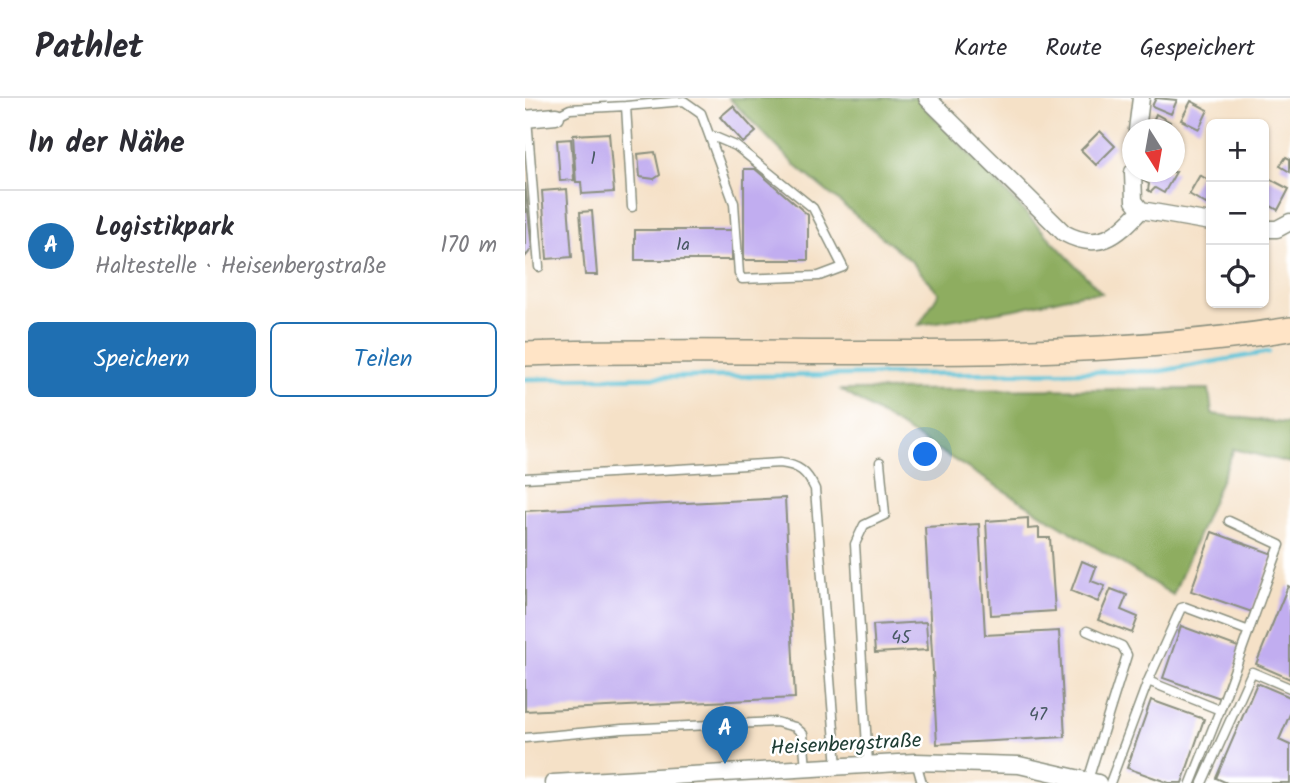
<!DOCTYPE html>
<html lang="de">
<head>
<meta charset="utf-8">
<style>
	body { margin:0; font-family:Kalam,sans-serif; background:#f2f2f3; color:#2b2b33 }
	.controls { position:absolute; right:21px; top:21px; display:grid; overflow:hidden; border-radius:10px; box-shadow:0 2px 5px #0004 }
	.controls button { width:63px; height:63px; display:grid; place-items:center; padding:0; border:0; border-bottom:2px solid #e1e1e2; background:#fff; color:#2b2b33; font:35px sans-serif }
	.compass { position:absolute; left:597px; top:21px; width:63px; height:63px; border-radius:50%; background:#fff; box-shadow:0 2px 5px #0004; rotate:169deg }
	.you { position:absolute; left:401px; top:357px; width:24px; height:24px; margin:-18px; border:5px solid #fff; border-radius:50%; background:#1a73e8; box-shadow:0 0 0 10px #1a73e833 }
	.badge { display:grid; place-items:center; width:46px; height:46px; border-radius:50%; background:#1f6fb2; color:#fff; font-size:23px; font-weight:700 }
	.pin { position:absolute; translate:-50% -58px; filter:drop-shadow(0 2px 4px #0008) }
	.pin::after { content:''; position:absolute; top:37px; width:24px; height:21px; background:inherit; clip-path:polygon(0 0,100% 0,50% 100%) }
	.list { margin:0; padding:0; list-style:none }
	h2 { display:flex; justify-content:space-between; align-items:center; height:91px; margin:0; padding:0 28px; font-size:30px }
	h2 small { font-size:23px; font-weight:400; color:#7c7c81 }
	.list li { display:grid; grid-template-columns:46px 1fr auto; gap:21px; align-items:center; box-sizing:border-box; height:112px; padding:0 28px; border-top:2px solid #e1e1e2 }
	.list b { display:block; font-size:26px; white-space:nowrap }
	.list p { margin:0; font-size:23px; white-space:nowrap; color:#7c7c81 }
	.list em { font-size:23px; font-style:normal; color:#7c7c81 }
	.actions { display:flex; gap:14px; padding:21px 28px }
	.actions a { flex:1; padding:16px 0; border:2px solid #1f6fb2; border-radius:10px; text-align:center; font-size:24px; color:#1f6fb2 }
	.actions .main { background:#1f6fb2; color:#fff }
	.icon { flex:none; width:38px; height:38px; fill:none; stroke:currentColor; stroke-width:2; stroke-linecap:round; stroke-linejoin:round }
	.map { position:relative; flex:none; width:765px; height:685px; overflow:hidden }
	header { display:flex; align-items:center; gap:42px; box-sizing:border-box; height:98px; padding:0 35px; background:#fff; border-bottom:2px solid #e1e1e2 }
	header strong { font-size:33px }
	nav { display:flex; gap:38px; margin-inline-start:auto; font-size:24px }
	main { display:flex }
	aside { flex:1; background:#fff }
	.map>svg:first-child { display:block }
	.forest { fill:#8ead60; stroke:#56754a; stroke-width:2 }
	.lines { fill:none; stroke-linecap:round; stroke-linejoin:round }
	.stream { stroke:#5ac2d7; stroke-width:4.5 }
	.building { fill:#c1adf0 }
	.lane-casing { stroke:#8a8f7e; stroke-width:11 }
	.street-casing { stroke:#8a8f7e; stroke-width:19 }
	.secondary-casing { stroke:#8a8f7e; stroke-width:26 }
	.lane { stroke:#fff; stroke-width:8 }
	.street { stroke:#fff; stroke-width:16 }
	.secondary { stroke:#ffe4c6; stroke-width:23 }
	.labels { text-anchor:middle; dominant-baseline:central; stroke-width:5; stroke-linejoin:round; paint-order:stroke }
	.number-label { font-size:18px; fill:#485963 }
	.street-label { font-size:21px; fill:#1f3d34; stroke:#fff }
</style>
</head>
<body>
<header>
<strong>Pathlet</strong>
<nav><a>Karte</a><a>Route</a><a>Gespeichert</a></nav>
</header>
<main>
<aside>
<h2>In der Nähe<small></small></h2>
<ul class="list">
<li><span class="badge">A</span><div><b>Logistikpark</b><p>Haltestelle · Heisenbergstraße</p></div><em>170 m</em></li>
</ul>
<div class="actions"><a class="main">Speichern</a><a>Teilen</a></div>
</aside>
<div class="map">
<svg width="765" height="685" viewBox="0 0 765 685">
	<rect width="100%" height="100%" fill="#fff"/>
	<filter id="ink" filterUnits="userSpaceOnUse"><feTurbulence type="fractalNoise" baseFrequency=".0143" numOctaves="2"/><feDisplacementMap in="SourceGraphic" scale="14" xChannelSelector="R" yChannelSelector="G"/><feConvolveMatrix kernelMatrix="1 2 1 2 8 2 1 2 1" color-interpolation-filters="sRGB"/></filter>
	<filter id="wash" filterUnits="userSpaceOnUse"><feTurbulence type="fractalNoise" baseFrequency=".00686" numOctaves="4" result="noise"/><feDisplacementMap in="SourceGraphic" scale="28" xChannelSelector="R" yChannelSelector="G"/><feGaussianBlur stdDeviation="1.57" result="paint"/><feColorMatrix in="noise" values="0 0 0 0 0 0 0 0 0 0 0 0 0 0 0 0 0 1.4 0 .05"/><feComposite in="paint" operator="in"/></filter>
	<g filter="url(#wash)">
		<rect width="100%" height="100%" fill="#f5e1c7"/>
		<path class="forest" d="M204,0H391L577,195L556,196L491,211L394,227L414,195L386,163L271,68Z
			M684,291L687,316L765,326V365L709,351L648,497L316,292Z"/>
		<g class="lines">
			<path class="stream" d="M0,281L636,273L744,254"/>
		</g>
		<g id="blocks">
			<path class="building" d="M631,0L652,2L646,16L627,8Z
				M666,3L683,12L674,31L656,22Z
				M208,8L231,34L218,45L195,19Z
				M631,16L645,24L642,32H624Z
				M575,33L590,48L571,67L556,52Z
				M84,35L89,94L57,96L56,84H51L48,37Z
				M46,41L49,82L35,83L32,42Z
				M130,54L135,77L129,81L115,79L113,56Z
				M761,59L765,61V74L755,68Z
				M219,71H230L283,117V162H219Z
				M622,74H651L639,95L630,90L626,94L623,92L624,86L617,82Z
				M675,77L686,84V101L681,106L664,96Z
				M745,81L764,91L753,112L739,104V92Z
				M0,85L7,151L0,159Z
				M42,91L47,159L22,161L17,93Z
				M67,113L72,177H60L55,114Z
				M110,132H207V162H110Z
				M260,400L270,600L0,613V413Z
				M503,420V431L514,430V440H525L530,513L466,517L461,423Z
				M454,426L460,537L534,533L540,639L412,646L400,429Z
				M687,434L748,456L727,514L666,493Z
				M557,463L571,469L566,483L580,488L573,504L546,493Z
				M763,488L765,489V581L731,566Z
				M586,491L602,497L596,512L613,519L607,535L573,522Z
				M401,524L403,552L350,555L348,527Z
				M656,528L716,550L698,601L638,580Z
				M732,585L765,599V616L754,642L765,647V685H702L691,680Z
				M626,602L679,621L657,685H644L602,670Z"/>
		</g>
	</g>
	<g filter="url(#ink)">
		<use href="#blocks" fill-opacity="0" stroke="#8a8f7e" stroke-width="2"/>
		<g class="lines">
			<g class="lane-casing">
				<path id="lane" d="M101,8L159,3L176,15L209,105L214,176L217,181L294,178L318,169L288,110L211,48L185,37
					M31,18L45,11L101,8L107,109
					M2,20L14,169
					M0,380L255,365C274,367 282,374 290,391L312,669
					M562,533L597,548L602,557L563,682
					M623,583L656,510L660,509L724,533
					M695,612L755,447L704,423
					M0,640L97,631L251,624L270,629L278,636L281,670
					M391,664L397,685
					M343,666L330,446L339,427L360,417L355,364
					M585,685L623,583L695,612L666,685
					M677,685L727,574L765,590"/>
			</g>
			<g class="street-casing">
				<path id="street" d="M402,0L539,135C574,154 592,138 616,112
					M0,21L31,18
					M612,32L616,0
					M608,74L609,103L616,112
					M616,112L686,124
					M739,131H752L765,124
					M28,685L391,664L494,667L573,685"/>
			</g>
			<g class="secondary-casing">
				<path id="secondary" d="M0,256C255,247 512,270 765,231"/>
			</g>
			<use href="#lane" class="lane"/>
			<use href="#street" class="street"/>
			<use href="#secondary" class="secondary"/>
		</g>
	</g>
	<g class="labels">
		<g class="number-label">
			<text x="68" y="61">1</text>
			<text x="158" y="147">1a</text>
			<text x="376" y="540">45</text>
			<text x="513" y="617">47</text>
		</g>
		<g class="street-label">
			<text transform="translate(321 647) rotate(-3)">Heisenbergstraße</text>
		</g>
	</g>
</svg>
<div class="controls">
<button>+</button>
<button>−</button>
<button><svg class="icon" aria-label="locate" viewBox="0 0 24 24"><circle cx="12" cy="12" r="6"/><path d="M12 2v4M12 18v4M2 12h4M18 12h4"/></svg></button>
</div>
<svg class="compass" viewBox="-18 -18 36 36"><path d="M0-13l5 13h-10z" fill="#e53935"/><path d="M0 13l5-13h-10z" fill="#7c7c81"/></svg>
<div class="you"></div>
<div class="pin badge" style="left:200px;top:666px">A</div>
</div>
</main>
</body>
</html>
